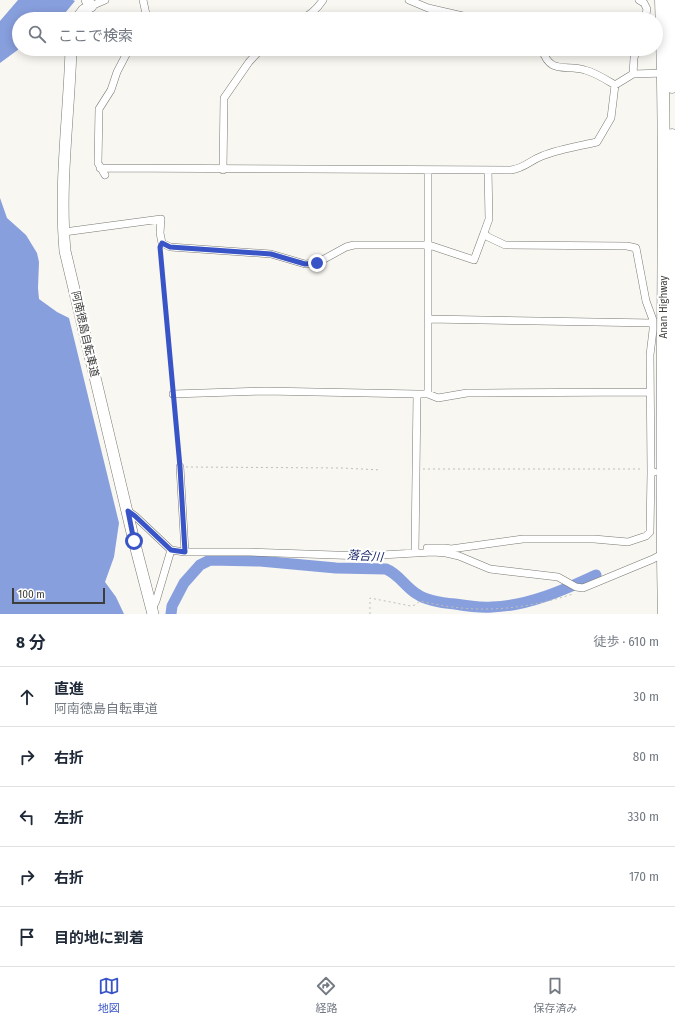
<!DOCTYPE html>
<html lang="ja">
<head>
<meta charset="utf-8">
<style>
	body { margin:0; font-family:"Fira Sans Condensed","Noto Sans JP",sans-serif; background:#f6f6f7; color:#1f2937 }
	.scale { position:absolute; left:12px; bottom:10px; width:93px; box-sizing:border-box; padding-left:4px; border:2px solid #3d3d3b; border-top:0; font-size:11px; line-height:14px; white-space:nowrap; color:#3d3d3b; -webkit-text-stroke:3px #fff; paint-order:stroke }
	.stop { position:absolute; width:12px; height:12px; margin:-9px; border:3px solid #3854c6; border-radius:50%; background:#fff }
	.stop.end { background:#3854c6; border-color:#fff; box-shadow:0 1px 4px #0008 }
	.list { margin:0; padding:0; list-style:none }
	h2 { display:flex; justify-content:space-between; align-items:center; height:52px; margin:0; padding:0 16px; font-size:17px }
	h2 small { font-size:13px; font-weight:400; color:#747a83 }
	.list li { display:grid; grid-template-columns:26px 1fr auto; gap:12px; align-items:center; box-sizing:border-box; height:60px; padding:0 16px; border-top:1px solid #e0e1e3 }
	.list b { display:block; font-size:15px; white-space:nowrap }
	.list p { margin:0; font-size:13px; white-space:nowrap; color:#747a83 }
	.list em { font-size:13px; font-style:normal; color:#747a83 }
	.icon { flex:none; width:22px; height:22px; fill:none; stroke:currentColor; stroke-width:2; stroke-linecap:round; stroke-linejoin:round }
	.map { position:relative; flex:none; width:675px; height:614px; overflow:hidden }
	.search { position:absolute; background:#fff; box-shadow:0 2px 10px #0003; left:12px; right:12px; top:12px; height:44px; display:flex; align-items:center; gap:10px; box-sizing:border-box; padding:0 14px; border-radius:22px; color:#747a83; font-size:15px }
	.sheet { height:352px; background:#fff }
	nav { display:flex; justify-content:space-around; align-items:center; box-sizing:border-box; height:56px; border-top:1px solid #e0e1e3; background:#fff; font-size:11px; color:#747a83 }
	nav a { display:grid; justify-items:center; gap:2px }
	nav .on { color:#3854c6 }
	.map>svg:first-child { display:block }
	.water { fill:#889fde }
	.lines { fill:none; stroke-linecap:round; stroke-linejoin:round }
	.river { stroke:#889fde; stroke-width:11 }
	.minor-casing { stroke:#797873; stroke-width:8 }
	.secondary-casing { stroke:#797873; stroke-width:12 }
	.trunk-casing { stroke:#797873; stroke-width:13 }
	.path { stroke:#bfbfba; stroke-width:1; stroke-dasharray:2 3; stroke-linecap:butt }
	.minor { stroke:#fff; stroke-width:7 }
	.secondary { stroke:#fff; stroke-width:11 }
	.trunk { stroke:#fff; stroke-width:12 }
	.route { stroke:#3854c6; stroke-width:5 }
	.labels { text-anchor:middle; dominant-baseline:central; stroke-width:4; stroke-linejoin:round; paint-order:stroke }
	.street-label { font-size:11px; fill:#3d3d3b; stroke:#fff }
	.water-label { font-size:12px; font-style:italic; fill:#111e66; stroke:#fff }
</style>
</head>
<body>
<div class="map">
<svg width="675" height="614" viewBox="0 0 675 614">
	<rect width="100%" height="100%" fill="#f8f7f1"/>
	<path class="water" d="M18,0H73L75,1L60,19H19V49L0,63V21Z
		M0,198L7,218L26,235L37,253L39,262L38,288L39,299L57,312L69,318L119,523L114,557L105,582L116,597L124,614H0Z"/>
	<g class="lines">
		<path class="river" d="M171,614L172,606L184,583L200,565L210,560L260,561L336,568L386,569C399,574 405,587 417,594C427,601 443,603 455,604C467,606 479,608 492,607C528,606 564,590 596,575"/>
		<g class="minor-casing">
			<path id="minor" d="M143,0L146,14L145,19
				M409,0L428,8L476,19
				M639,0L644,3L647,9L645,19
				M91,6L105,0
				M276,19V18L280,19
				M301,19C311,15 317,9 323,0
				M542,49C550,75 565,64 585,70C596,73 605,79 615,85
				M633,74L634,58L637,49
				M100,168L511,170C525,168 529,161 542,156C559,149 579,146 597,142L611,118L615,85L633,74L665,73
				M223,170L224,98L249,62L261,49
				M428,170V394
				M488,170L489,219L484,233L488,237L505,245L627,246L636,248L646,301L653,320V330L650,355L651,472
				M105,175L98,163L99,109L111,90L117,72L129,49
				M64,232L161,219L160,233L162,243L170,247L271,254L305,264L317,263L346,247L354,245H429L474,260L484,233
				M428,319L653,323
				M173,394L265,391L417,394H428L438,398L467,393H485L650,392
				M180,467L185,552
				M128,511L135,516L171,550L185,552H249L364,556L433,552L446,553L459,556L490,569L558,577L576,587L583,588L653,559L664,553
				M427,548H445L451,549L523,539H594L628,542L646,536L650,532L651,472H654
				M415,553L417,394
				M152,609L156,601L171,550"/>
		</g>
		<g class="secondary-casing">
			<path id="secondary" d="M77,19L84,10L91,6L87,0
				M71,49C69,116 59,184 65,251L134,541L153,614"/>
		</g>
		<g class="trunk-casing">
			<path id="trunk" d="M661,0C668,205 659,409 664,614
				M672,87L673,0
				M672,135V404L673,437L674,614"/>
		</g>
		<path class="path" d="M161,249L172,388
			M173,401L179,459
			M186,467L342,468L381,470
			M423,469H640
			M370,614V598L411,606L415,605L420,601C474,614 519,611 573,594"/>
		<use href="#minor" class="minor"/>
		<use href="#secondary" class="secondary"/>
		<use href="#trunk" class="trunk"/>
	</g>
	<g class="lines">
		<path class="route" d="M134,541L128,511L135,516L171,550L185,552L180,467L160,247L162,243L170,247L271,254L305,264L317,263"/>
	</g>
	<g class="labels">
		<g class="street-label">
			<text transform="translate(663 307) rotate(-90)">Anan Highway</text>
			<text transform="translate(85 334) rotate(77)">阿南徳島自転車道</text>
		</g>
		<g class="water-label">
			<text transform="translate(365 556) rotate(4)">落合川</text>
		</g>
	</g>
</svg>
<div class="scale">100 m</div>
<div class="stop" style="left:134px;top:541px"></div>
<div class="stop end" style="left:317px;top:263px"></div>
<div class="search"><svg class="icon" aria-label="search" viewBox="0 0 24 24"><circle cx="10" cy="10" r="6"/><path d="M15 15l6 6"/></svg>ここで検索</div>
</div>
<section class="sheet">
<h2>8 分<small>徒歩 · 610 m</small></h2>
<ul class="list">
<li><svg class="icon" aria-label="ahead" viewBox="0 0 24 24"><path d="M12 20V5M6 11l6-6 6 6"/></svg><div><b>直進</b><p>阿南徳島自転車道</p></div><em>30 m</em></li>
<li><svg class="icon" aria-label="right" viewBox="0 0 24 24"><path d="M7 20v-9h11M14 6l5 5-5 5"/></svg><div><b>右折</b></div><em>80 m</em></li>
<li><svg class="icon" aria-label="left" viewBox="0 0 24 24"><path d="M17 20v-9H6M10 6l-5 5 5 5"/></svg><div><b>左折</b></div><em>330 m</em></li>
<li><svg class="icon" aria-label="right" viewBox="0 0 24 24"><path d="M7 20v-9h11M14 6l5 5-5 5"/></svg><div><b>右折</b></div><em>170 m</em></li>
<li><svg class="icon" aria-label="arrive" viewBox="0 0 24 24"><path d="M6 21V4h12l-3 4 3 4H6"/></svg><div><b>目的地に到着</b></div></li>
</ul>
</section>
<nav>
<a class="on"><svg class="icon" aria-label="map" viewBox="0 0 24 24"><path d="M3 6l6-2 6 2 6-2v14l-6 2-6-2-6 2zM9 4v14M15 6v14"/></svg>地図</a>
<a><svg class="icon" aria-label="directions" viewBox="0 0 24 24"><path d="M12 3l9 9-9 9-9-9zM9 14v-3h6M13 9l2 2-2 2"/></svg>経路</a>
<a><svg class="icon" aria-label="saved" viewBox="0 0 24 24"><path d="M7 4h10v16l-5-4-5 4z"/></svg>保存済み</a>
</nav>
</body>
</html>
